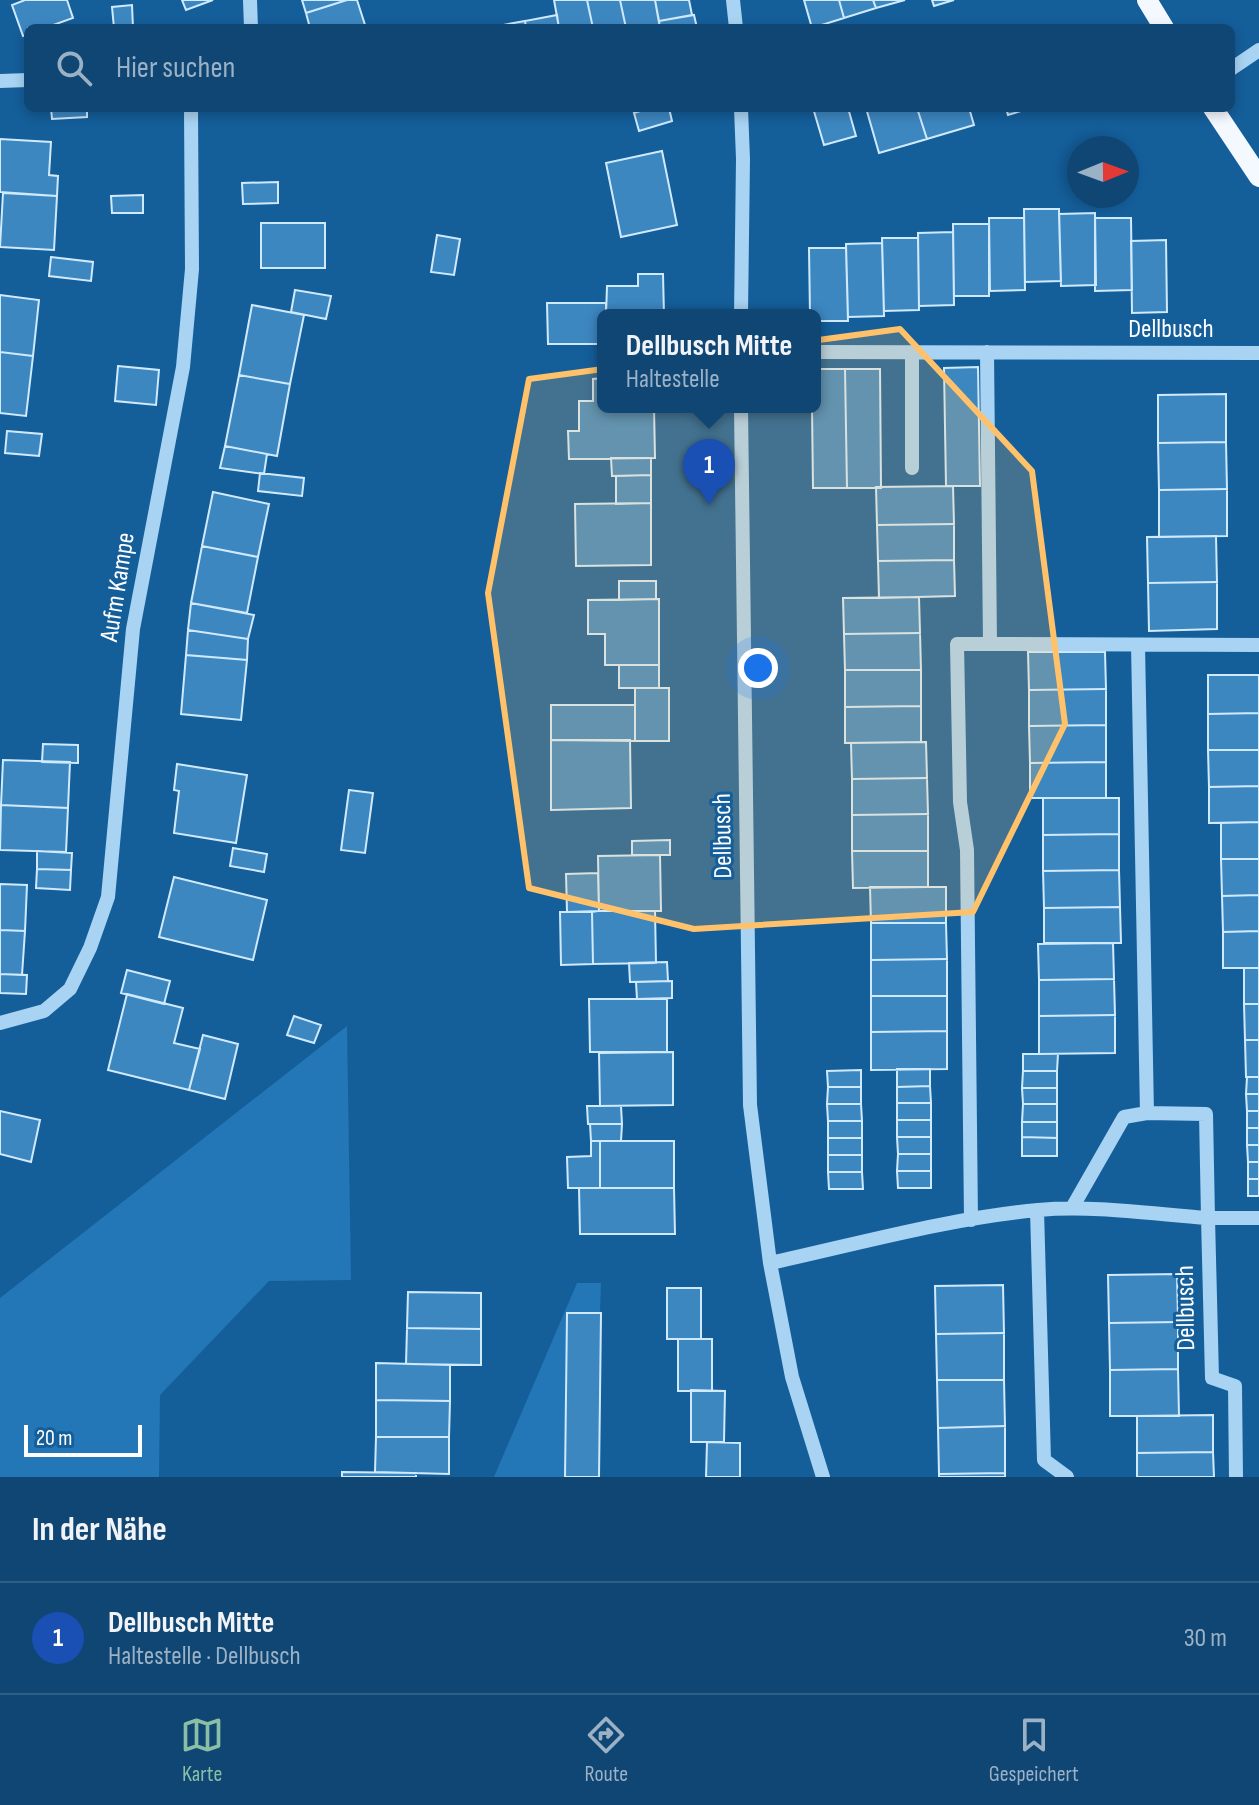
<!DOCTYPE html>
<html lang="de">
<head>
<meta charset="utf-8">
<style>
	body { margin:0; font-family:"Sofia Sans Condensed",sans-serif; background:#184d79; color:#f1f3f6 }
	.compass { position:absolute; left:1067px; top:136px; width:72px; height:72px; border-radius:50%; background:#0f4674; box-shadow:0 4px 12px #0003; rotate:89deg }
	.scale { position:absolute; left:24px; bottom:20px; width:118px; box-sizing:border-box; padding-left:8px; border:4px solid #fff; border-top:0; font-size:22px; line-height:28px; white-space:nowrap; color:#fff; -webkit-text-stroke:6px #145e9a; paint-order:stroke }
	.you { position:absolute; left:758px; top:668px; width:28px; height:28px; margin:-20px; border:6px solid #fff; border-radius:50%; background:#1a73e8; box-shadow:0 0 0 12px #1a73e833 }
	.badge { display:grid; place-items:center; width:52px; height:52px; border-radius:50%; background:#8abfa5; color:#fff; font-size:26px; font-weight:700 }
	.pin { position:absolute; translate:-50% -66px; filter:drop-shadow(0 2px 4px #0008) }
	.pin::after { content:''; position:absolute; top:42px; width:28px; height:24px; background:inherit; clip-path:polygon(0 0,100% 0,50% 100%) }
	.popup { position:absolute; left:597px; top:309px; width:224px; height:104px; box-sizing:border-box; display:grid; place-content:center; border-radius:12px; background:#0f4674; filter:drop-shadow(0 2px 6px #0005); font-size:26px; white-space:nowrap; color:#9bb1c5 }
	.popup b { font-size:30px; color:#f1f3f6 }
	.popup::after { content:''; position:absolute; left:50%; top:100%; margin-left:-16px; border:16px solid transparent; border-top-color:#0f4674 }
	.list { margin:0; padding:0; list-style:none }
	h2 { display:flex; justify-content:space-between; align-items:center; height:104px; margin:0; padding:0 32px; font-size:34px }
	h2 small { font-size:26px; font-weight:400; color:#9bb1c5 }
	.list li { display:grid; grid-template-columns:52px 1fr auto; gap:24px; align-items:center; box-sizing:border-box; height:112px; padding:0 32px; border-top:2px solid #2f5e86 }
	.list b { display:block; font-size:30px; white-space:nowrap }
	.list p { margin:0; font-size:26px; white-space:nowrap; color:#9bb1c5 }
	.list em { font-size:26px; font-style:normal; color:#9bb1c5 }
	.icon { flex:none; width:44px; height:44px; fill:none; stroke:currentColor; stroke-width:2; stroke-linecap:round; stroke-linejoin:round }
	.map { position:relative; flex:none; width:1259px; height:1477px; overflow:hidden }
	.search { position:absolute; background:#0f4674; box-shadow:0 4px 12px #0003; left:24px; right:24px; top:24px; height:88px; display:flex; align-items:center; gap:20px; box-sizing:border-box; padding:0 28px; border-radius:12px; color:#9bb1c5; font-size:30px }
	.sheet { height:216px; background:#0f4674 }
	nav { display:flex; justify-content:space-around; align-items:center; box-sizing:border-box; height:112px; border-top:2px solid #2f5e86; background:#0f4674; font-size:22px; color:#9bb1c5 }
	nav a { display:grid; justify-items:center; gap:4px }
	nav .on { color:#8abfa5 }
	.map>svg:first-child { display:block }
	.green { fill:#2377b7 }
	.building { fill:#3d87c1; stroke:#d0eafd; stroke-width:2 }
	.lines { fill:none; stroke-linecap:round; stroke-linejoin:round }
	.minor { stroke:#a8d3f3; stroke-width:14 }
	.major { stroke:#f4f9ff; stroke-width:20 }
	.marked { fill:#ffc26a; fill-opacity:0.2; stroke:#ffc26a; stroke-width:6; stroke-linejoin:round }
	.labels { text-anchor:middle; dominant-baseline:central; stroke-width:6; stroke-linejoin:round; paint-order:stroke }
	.street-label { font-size:26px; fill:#fff; stroke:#145e9a }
</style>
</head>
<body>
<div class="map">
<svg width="1259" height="1477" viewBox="0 0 1259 1477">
	<rect width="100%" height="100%" fill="#145e9a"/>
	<path class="green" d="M347,1026L351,1280L269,1281L160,1395L159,1477H0V1298Z
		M577,1283H601L600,1313H567L564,1477H494Z"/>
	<path class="building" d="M25,0H67L73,18L45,28H28V34L23,36L12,5Z
		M182,0H213L186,10Z
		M302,0H347L306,13Z
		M347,0H357L366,28H310L306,13Z
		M554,0H587L593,28H559Z
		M587,0H620L626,28H593Z
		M620,0H655L660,28H626Z
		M655,0H689L692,15L659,21Z
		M804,0H839L844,18L812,28Z
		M839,0H873L876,8L844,18Z
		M873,0H905L876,8Z
		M932,0H954L934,6Z
		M132,5L133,28H114L112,7Z
		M557,15L559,28H526L525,21Z
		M694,15L697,28H660L659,21Z
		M525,21L526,28H492V27Z
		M51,108H87V117L52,119Z
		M650,108H669L672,121L639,131L634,113Z
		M813,108H848L856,136L824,145Z
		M866,108H917L927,139L879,153Z
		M917,108H969L974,125L927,139Z
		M1006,108H1031L1008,115Z
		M0,139L51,142L49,175L58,176L57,196L0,192Z
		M662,151L677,225L621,237L606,163Z
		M278,182V203L243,204L242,183Z
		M3,193L57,196L54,250L0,247Z
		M143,195V213H112L111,196Z
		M1024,209H1059L1061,281L1025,282Z
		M1095,213L1096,285L1061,286L1059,214Z
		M989,218H1024L1025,290L990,291Z
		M1095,218H1131L1132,290L1095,291Z
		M261,223H325V268H261Z
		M953,224H989V296H954Z
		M953,232L954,305L919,306L918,233Z
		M437,235L460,239L454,275L431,272Z
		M882,238H918L919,310L884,311Z
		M1166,240L1167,312L1132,313L1131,241Z
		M882,243L884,316L848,317L846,244Z
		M809,248H846L848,321H815V315H810Z
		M51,257L93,262L91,281L49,276Z
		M638,274H663L664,315H606L607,286H638Z
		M295,290L331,296L326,319L291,312Z
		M0,295L39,300L33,356L0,352Z
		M547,303H606V315H603V344H548Z
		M252,305L304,315L290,384L239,375Z
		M0,352L33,356L26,416L0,413Z
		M118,366L159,370L156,405L115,401Z
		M978,367L980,486H946L944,368Z
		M815,369H845L847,488H813L812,407H815Z
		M845,369H880L881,488H847Z
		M239,375L290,384L277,456L225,446Z
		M603,378V407H654L655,458L569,459L568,431H579V401H593V379Z
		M1226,394V442L1158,443V395Z
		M7,431L42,434L39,456L5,453Z
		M1226,442L1227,489L1159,490L1158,443Z
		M225,446L267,454L264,474L220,468Z
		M611,458H651V475L612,476Z
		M260,473L304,478L302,496L258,491Z
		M651,475V503L616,504V476Z
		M953,486L954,524L877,525L876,487Z
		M1227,489V536L1159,537V490Z
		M213,492L269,504L258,557L202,546Z
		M651,503V565L576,566L575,504Z
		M954,524V560L878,561L877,525Z
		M1216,536L1217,582L1148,583L1147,537Z
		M202,546L258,557L247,613L191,603Z
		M954,560L955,596L879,598L878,561Z
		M619,581H656V599L619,600Z
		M1217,582V629L1149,631L1148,583Z
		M919,597L920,633L844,634L843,598Z
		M659,599V665H605V634H588V600Z
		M191,603L254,615L248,639L188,630Z
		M188,630L248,639L247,660L186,655Z
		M920,633L921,670H845L844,634Z
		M1028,652H1105L1106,689L1029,690Z
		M186,655L247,660L241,720L181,714Z
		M619,665H659V688H619Z
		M845,670H921V706L845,707Z
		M1208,675H1259V713L1208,714Z
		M635,688H669V741H635Z
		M1106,689V725L1029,726V690Z
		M551,705H635V741L551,740Z
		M921,706V742L845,743V707Z
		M1259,713V750H1208V714Z
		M1106,725V762L1030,763L1029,726Z
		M551,740H630L631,808L551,810Z
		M926,742L927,778L852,779L851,743Z
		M43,744L78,745V763L42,762Z
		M1208,750H1259V786L1209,787Z
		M3,760L70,762L68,808L1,805Z
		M1106,762V798H1030V763Z
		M177,764L247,775L236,843L174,833L179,791L174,790Z
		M927,778L928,814L852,815V779Z
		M1259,786V822L1209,823V787Z
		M349,790L373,793L365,853L341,850Z
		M1043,798H1119V834L1043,835Z
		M1,805L68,808L66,852L0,850Z
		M928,814V851H852V815Z
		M1259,822V859H1221V823Z
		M1119,834V870L1043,871V835Z
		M670,840V855H632V841Z
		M233,848L267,854L264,872L230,866Z
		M37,851L72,853L71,870L37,869Z
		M852,851H928V887L853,888Z
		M660,855L661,911H599L598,856Z
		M1221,859H1259V895L1222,896Z
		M37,869L71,870L70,890L36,888Z
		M1119,870L1120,907L1044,908L1043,871Z
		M598,873L599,911L567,912L566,874Z
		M174,877L267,900L253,960L159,937Z
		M0,884L27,885L25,931L0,930Z
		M870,887H946V923H871Z
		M1259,895V931L1223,932L1222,896Z
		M1120,907L1121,943H1044V908Z
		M599,911H655L656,963L593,964L592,912Z
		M560,912H592L593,964L561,965Z
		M871,923H946L947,959L871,960Z
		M0,930L25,931L22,975L0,974Z
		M1259,931V968H1223V932Z
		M1113,943L1114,979L1039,980L1038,944Z
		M947,959V996H871V960Z
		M667,962L668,981L630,982L629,963Z
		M1244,968H1259V1004H1244Z
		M127,970L170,981L164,1004L121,993Z
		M0,974L27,975L26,994L0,993Z
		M1114,979L1115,1015L1039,1016V980Z
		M672,981V998L637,999L636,982Z
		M127,994L183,1008L174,1043L200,1049L189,1090L108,1070Z
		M871,996H947V1031L871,1032Z
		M589,999H667V1052H590Z
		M1244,1004H1259V1040H1245Z
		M1115,1015V1053L1039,1054V1016Z
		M294,1016L321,1025L314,1043L287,1035Z
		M947,1031V1069L871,1070V1032Z
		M203,1035L238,1044L225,1099L189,1090Z
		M1245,1040H1259V1077H1246Z
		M673,1052V1105L600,1106L599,1053Z
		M1023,1054H1058L1057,1071H1023Z
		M897,1069H930V1086L897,1087Z
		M861,1070V1087H828L827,1071Z
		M1023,1071H1057V1088H1022Z
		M1247,1077H1259V1094H1246Z
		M930,1086L931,1103H897V1087Z
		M828,1087H861V1104H827Z
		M1022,1088H1057V1104H1023Z
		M1246,1094H1259V1111H1247Z
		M897,1103H931V1120H897Z
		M827,1104H861L862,1121H828Z
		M1023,1104H1057V1122H1022Z
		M587,1106H621L622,1124H588Z
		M0,1111L40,1120L31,1162L0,1154Z
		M1247,1111H1259V1128H1247Z
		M897,1120H931V1137H897Z
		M828,1121H862V1138H828Z
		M1022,1122H1057V1138L1022,1137Z
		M590,1124H622L621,1141H591Z
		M1247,1128H1259V1145H1247Z
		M897,1137H931V1154H898Z
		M1022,1137L1057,1138V1156H1022Z
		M828,1138H862V1155H828Z
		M591,1141H600V1188H568L567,1157L591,1156Z
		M600,1141H674V1188H600Z
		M1247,1145H1259V1162H1248Z
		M898,1154H931V1171H897Z
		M828,1155H862V1172H828Z
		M1248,1162H1259V1179H1248Z
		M897,1171H931V1188H898Z
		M828,1172H862L863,1189H829Z
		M1248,1179H1259V1196H1248Z
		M579,1188H674L675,1234H580Z
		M1177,1274L1178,1322L1109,1323L1108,1275Z
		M1003,1285L1004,1333L936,1334L935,1286Z
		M667,1288H701V1339H667Z
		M408,1292L481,1293V1329L407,1328Z
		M567,1313H601L599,1477H565Z
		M1178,1322V1369L1110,1370L1109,1323Z
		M407,1328L481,1329V1365L406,1364Z
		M1004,1333V1380H937L936,1334Z
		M678,1339H712V1391H678Z
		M376,1363L450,1365V1401L376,1400Z
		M1178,1369L1179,1416H1110V1370Z
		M937,1380H1004L1005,1426L938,1428Z
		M691,1390L725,1391L724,1442H691Z
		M376,1400L450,1401L449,1437H376Z
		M1213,1415V1452L1137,1453V1416Z
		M1005,1426V1473L939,1474L938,1428Z
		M376,1437H449V1474L375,1472Z
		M707,1442L740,1443V1477H706Z
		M1213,1452L1214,1477H1137V1453Z
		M342,1472L416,1473V1477H342Z
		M1005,1473V1477H939V1474Z"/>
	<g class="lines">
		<path class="minor" d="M250,0L251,28
			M733,0L736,28
			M1231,69L1259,50
			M0,81L28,80
			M741,108L743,159L741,315
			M815,352L1259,353
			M741,407L750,1105L770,1263L792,1377L823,1477
			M912,468V353
			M990,644L1259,645
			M1138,645L1147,1113
			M0,1023L44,1011L70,989L90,948L108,897L133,629L183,367L192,269L191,108
			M1037,1210L1044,1460L1067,1477
			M971,1220L967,850L960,802L957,644H990L987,352
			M770,1263C857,1244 950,1218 1038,1210C1094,1205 1152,1214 1208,1218L1206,1114L1147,1113L1124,1117L1072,1208
			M1236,1477L1235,1386L1212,1378L1208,1218H1259"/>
		<path class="major" d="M1147,0L1164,28
			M1213,108L1259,177"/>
	</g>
	<path class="marked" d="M900,329L1032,471L1065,724L973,912L694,929L529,888L488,593L529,379Z"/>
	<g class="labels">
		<g class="street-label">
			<text x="1171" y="329">Dellbusch</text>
			<text transform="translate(118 587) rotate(-81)">Aufm Kampe</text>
			<text transform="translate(723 836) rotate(-91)">Dellbusch</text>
			<text transform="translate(1186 1308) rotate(-91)">Dellbusch</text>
		</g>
	</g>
</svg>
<svg class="compass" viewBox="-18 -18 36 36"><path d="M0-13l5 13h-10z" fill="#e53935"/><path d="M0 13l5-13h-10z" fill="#9bb1c5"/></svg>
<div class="scale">20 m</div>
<div class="you"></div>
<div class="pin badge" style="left:709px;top:505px;background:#1a4fb4">1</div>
<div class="popup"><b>Dellbusch Mitte</b>Haltestelle</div>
<div class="search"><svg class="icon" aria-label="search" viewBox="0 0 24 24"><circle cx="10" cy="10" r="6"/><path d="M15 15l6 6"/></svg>Hier suchen</div>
</div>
<section class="sheet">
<h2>In der Nähe<small></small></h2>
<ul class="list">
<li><span class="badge" style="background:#1a4fb4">1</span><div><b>Dellbusch Mitte</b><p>Haltestelle · Dellbusch</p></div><em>30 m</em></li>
</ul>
</section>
<nav>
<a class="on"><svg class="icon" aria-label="map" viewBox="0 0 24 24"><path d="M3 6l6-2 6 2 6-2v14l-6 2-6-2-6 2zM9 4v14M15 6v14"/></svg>Karte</a>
<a><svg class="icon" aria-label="directions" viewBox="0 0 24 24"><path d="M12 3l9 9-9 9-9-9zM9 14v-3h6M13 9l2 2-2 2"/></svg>Route</a>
<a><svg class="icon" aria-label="saved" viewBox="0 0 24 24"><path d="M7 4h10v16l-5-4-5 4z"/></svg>Gespeichert</a>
</nav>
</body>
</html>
